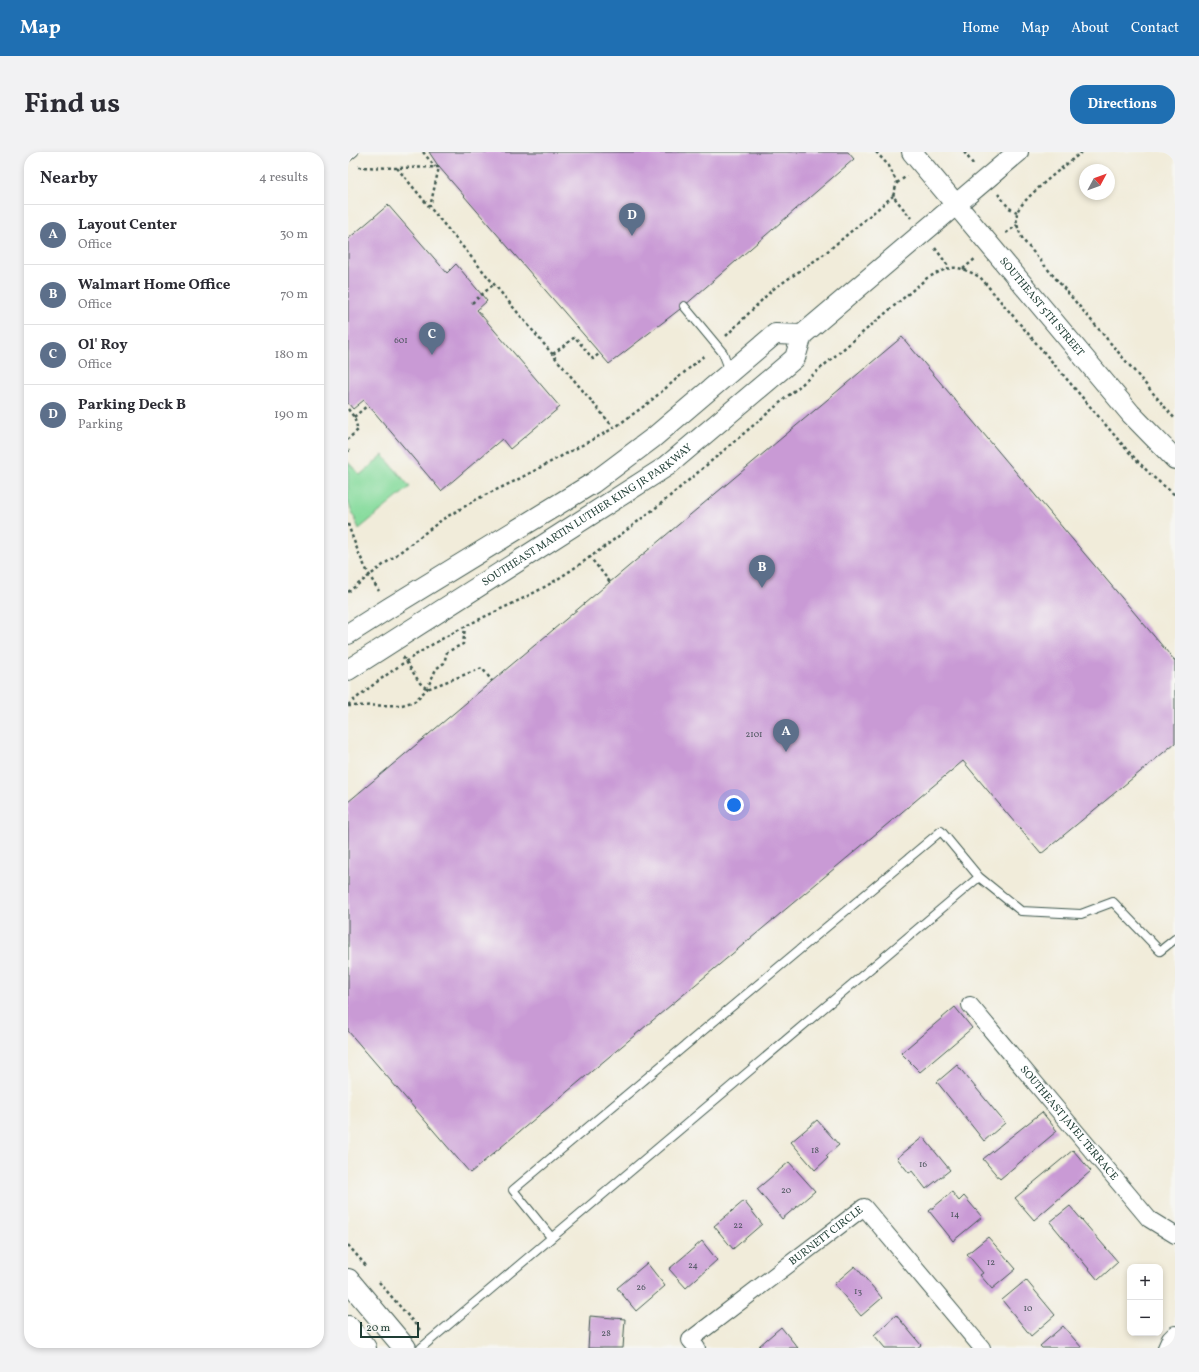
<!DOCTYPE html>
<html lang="en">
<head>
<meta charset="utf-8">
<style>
	body { margin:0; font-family:Vollkorn,serif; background:#f2f2f3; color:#2b2b33 }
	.controls { position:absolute; right:12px; bottom:12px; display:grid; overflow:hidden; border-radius:8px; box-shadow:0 2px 6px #0003 }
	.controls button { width:36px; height:36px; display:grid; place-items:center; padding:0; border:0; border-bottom:1px solid #e1e1e2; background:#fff; color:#2b2b33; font:20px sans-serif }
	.compass { position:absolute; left:731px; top:12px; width:36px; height:36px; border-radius:50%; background:#fff; box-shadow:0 2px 6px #0003; rotate:49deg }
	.scale { position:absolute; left:12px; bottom:10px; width:59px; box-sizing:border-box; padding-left:4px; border:2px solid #1f3d34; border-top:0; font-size:11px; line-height:14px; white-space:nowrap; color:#1f3d34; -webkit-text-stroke:3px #f6f6f2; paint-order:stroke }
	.you { position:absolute; left:386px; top:653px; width:14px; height:14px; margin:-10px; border:3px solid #fff; border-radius:50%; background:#1a73e8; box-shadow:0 0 0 6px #1a73e833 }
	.badge { display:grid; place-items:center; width:26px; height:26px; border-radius:50%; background:#1f6fb2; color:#fff; font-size:13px; font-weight:700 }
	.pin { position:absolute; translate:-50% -33px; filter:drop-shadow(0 1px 2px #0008) }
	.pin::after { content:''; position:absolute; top:21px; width:14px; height:12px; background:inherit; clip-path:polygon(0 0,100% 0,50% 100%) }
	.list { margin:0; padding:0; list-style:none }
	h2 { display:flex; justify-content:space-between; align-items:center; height:52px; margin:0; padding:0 16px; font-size:17px }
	h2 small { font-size:13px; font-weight:400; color:#7c7c81 }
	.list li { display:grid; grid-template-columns:26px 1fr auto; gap:12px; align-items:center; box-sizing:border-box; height:60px; padding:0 16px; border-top:1px solid #e1e1e2 }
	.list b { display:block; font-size:15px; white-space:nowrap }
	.list p { margin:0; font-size:13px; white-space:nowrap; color:#7c7c81 }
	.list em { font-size:13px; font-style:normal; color:#7c7c81 }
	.map { position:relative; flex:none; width:827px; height:1196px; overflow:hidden; border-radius:16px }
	header { display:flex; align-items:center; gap:24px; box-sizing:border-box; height:56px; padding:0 20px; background:#1f6fb2; color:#fff }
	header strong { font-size:19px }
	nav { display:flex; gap:22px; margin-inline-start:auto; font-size:14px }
	.intro { display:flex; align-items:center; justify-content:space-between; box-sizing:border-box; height:96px; padding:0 24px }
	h1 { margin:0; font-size:28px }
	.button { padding:10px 18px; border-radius:16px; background:#1f6fb2; color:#fff; font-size:14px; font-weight:700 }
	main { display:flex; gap:24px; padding:0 24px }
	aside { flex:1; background:#fff; border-radius:16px; box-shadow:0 2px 6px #0003 }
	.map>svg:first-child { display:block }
	.green { fill:#88dc9e; stroke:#548c69 }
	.building { fill:#c99ad5 }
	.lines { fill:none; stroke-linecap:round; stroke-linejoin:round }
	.service-casing { stroke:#3e574d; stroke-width:10 }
	.minor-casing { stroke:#3e574d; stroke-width:18 }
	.tertiary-casing { stroke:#3e574d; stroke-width:22 }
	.secondary-casing { stroke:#3e574d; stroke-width:24 }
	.path { stroke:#3e574d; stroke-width:2.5; stroke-dasharray:3 3; stroke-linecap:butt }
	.service { stroke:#fff; stroke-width:8 }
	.minor { stroke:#fff; stroke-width:16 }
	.tertiary { stroke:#fff; stroke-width:20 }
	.secondary { stroke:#fff; stroke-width:22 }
	.labels { text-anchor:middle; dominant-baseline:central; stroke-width:3.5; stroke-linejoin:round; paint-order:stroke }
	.number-label { font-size:9px; fill:#4a545c }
	.street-label { font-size:11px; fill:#1f3d34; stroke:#f6f6f2 }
</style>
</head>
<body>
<header>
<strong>Map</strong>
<nav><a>Home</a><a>Map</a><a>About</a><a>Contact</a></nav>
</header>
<div class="intro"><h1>Find us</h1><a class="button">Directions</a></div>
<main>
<aside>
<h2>Nearby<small>4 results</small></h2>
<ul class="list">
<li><span class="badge" style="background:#5c6f8a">A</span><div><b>Layout Center</b><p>Office</p></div><em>30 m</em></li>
<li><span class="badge" style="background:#5c6f8a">B</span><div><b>Walmart Home Office</b><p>Office</p></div><em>70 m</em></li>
<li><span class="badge" style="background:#5c6f8a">C</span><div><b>Ol' Roy</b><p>Office</p></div><em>180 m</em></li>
<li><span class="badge" style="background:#5c6f8a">D</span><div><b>Parking Deck B</b><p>Parking</p></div><em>190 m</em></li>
</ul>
</aside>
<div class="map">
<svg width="827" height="1196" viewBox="0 0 827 1196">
	<rect width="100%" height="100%" fill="#f6f6f2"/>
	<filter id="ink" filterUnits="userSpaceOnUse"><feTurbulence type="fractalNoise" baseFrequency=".025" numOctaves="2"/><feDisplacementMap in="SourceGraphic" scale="8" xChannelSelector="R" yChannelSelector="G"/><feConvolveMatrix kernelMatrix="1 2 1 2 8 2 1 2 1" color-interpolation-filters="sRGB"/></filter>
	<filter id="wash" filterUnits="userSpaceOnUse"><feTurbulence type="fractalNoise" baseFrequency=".012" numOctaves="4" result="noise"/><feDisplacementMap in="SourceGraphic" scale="16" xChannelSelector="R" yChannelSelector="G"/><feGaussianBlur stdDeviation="0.9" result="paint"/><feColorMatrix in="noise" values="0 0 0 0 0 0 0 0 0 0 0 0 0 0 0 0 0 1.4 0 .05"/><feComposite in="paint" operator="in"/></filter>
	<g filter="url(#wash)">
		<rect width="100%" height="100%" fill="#f1ecda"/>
		<path class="green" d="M35,303L62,335L11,377L0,350V310L12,323Z"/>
		<g id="blocks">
			<path class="building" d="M81,0H500L506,7L336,154L261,212L91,15Z
				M40,53L99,121L108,112L139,149L129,158L212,255L162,297L154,287L93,339L16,248L5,257L0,251V87Z
				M554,185L827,509V591L693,702L615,609L122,1021L0,879V650Z
				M607,855L624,876L572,920L553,901Z
				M609,913L657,971L636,989L589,930Z
				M694,960L709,979L652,1027L635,1007Z
				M469,968L491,993L478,1004L480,1006L467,1018L443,990Z
				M575,985L602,1018L578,1037L564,1019L561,1021L549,1006Z
				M725,998L743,1019L686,1068L667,1046Z
				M441,1010L467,1039L434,1067L409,1037Z
				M604,1040L611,1049L616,1044L634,1065L605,1089L581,1059Z
				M396,1049L414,1072L385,1097L366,1074Z
				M722,1054L770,1110L750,1128L702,1070Z
				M640,1085L668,1117L644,1137L632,1123L635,1121L619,1102Z
				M354,1089L369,1108L338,1136L321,1117Z
				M299,1111L317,1134L288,1159L269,1136Z
				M507,1114L534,1146L513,1164L486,1132Z
				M678,1128L707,1163L683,1184L654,1148Z
				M548,1163L573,1193L569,1196H537L526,1183Z
				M242,1164L277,1167L275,1196H240Z
				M715,1174L734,1196H694L692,1194Z
				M433,1175L450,1196H413L411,1194Z"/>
		</g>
	</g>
	<g filter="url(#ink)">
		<use href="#blocks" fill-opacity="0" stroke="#3e574d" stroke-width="1"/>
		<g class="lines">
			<g class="service-casing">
				<path id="service" d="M0,5L6,0
					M336,154L375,201L382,219
					M203,1085L165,1038L593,679L631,725
					M73,1196L631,725L673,759L733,762L765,750L812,799L827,787"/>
			</g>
			<g class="minor-casing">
				<g id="minor">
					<path id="s1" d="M622,853L801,1067L827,1083"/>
					<path id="s2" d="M349,1196L342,1188L516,1055L634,1196"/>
					<path d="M818,1196L822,1187L827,1182"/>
				</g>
			</g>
			<g class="tertiary-casing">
				<g id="tertiary">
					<path id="s3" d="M564,0L783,262L827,307"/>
					<path d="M0,482L41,456L245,331L305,286L427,182L454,183"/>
					<path id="s4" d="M0,518L319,314L447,206L454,183L670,0"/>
				</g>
			</g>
			<g class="secondary-casing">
				<path id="secondary" d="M0,1128L57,1196
					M0,1175L17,1196"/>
			</g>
			<path class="path" d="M75,0L87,15
				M528,0L541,14L549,31L545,44L563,66
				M616,0L625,12
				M734,0C721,10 671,49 669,61C667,71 671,79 675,88L827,267
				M10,15L49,16L91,15L82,55
				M49,16L266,276
				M549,31L559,24
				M650,42L661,56L669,60
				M658,81L669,73
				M587,96L601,115
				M615,117L628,106
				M124,151L146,132
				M378,184L424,138L475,103L545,44
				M205,202L227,185L245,207L252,201
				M0,257L6,265L10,278L0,287
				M6,265L20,253
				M0,298L1,300
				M0,372C8,396 17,418 31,439
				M241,404L262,430
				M0,440L95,367L131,346L167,329L266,276L299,252L358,202
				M55,505L72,531L79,537L134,516L144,529
				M0,553C36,523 76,495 118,474C147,459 177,447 205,430C243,406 279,378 315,350L579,126C605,113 606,112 632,125L779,298L804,324L827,343
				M0,554L54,553L67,549L79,537L88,517L96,511L99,500L115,492L117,475
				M0,1093L19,1115
				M31,1130L73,1179"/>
			<use href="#service" class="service"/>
			<use href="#minor" class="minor"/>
			<use href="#tertiary" class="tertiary"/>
			<use href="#secondary" class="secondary"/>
		</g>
	</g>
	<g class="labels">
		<g class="number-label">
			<text x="53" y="188">601</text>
			<text x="406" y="582">2101</text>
			<text x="467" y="998">18</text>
			<text x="575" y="1012">16</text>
			<text x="438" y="1038">20</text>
			<text x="607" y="1062">14</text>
			<text x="390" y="1073">22</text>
			<text x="643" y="1110">12</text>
			<text x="345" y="1113">24</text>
			<text x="293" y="1135">26</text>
			<text x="510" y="1139">13</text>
			<text x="680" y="1156">10</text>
			<text x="258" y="1181">28</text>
		</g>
		<g class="street-label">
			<text stroke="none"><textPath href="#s3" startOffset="202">SOUTHEAST 5TH STREET</textPath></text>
			<text stroke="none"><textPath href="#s4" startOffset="285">SOUTHEAST MARTIN LUTHER KING JR PARKWAY</textPath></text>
			<text stroke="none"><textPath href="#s1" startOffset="154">SOUTHEAST JAYEL TERRACE</textPath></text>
			<text stroke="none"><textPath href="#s2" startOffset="182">BURNETT CIRCLE</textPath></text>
		</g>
	</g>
</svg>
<div class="controls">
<button>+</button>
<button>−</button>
</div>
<svg class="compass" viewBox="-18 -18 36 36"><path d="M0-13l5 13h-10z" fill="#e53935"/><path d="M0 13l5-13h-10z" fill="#7c7c81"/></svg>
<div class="scale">20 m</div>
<div class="you"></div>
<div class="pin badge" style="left:438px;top:600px;background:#5c6f8a">A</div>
<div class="pin badge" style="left:414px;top:436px;background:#5c6f8a">B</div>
<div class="pin badge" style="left:84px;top:203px;background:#5c6f8a">C</div>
<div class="pin badge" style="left:284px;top:84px;background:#5c6f8a">D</div>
</div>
</main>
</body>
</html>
